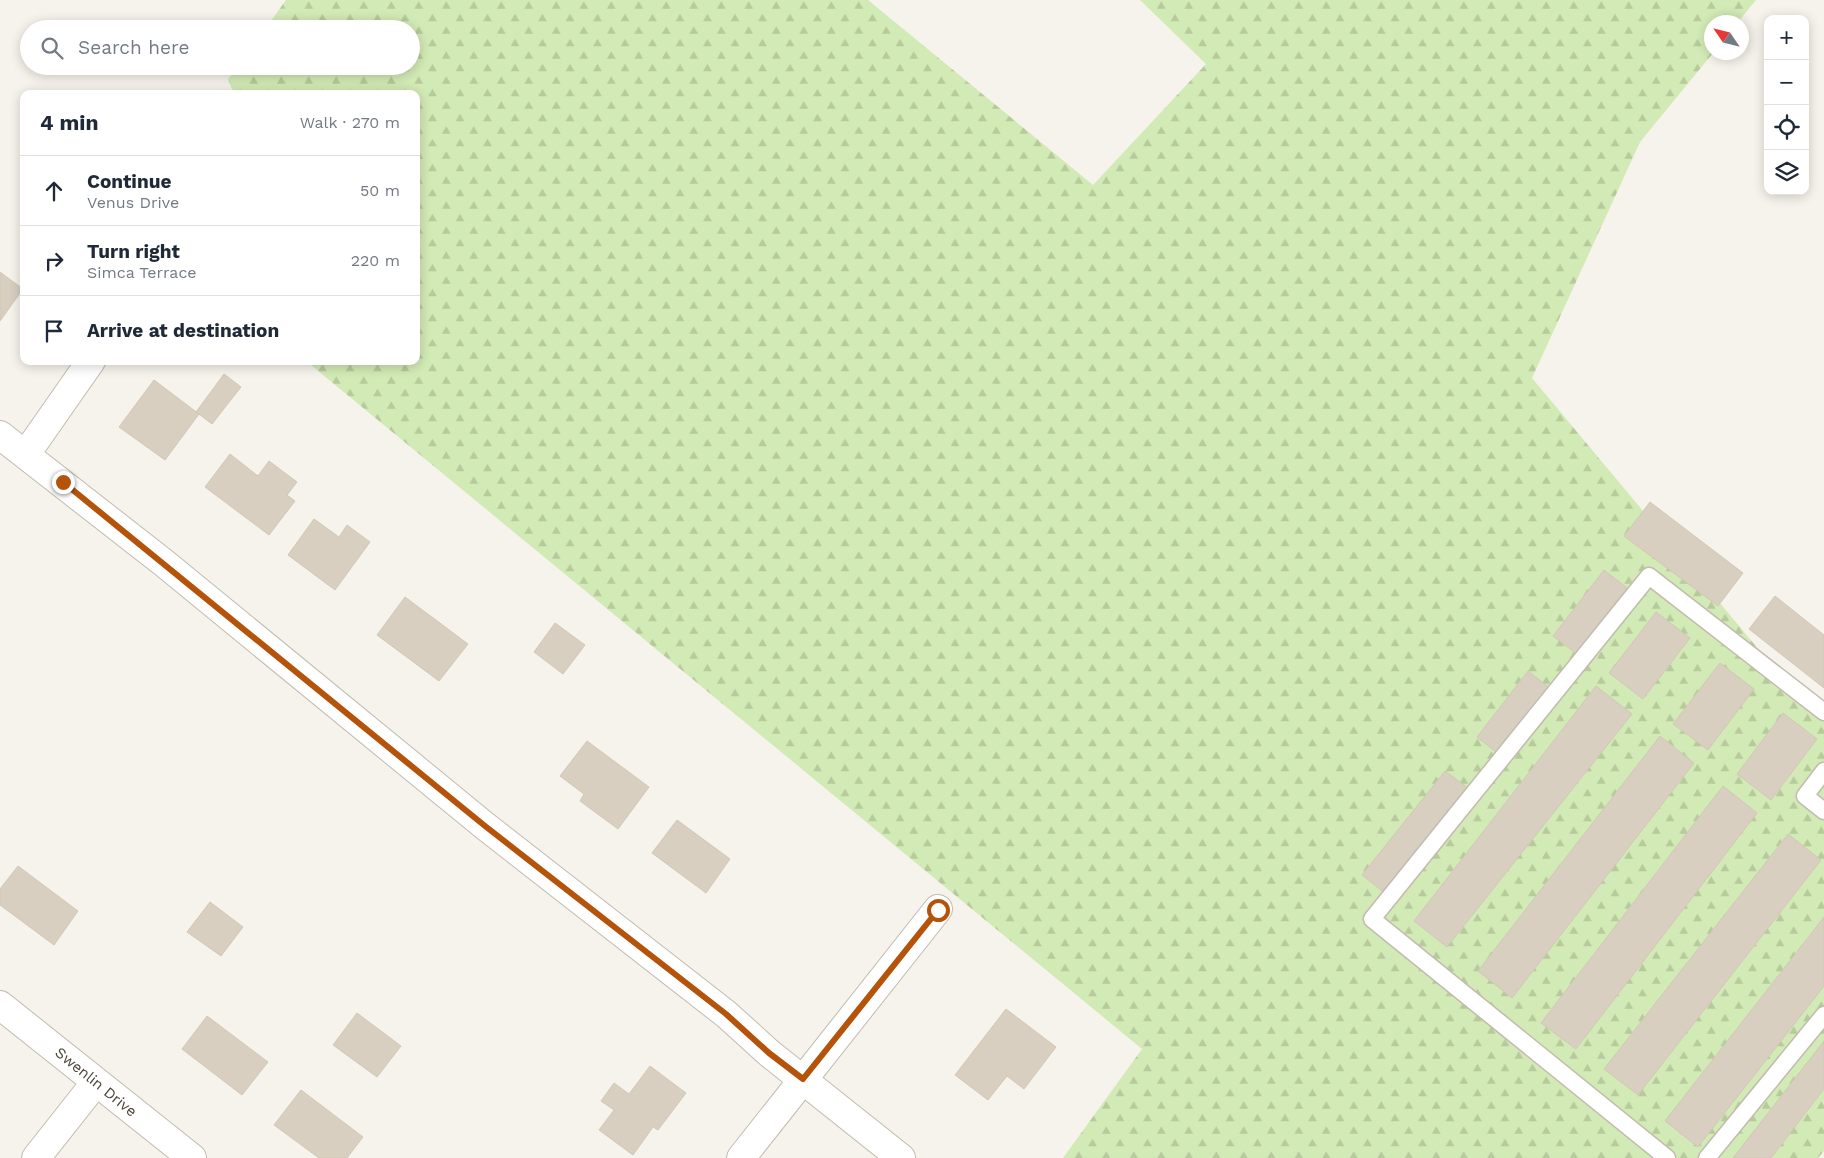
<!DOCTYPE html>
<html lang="en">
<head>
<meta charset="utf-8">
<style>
	body { margin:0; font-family:"Work Sans",sans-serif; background:#f2f2f3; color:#1f2937 }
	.controls { position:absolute; right:15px; top:15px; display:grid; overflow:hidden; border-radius:10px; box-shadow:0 2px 12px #0003 }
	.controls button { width:45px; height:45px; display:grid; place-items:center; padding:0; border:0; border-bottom:1px solid #e0e1e3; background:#fff; color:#1f2937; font:25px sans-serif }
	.compass { position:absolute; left:1704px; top:15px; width:45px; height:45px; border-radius:50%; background:#fff; box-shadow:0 2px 12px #0003; rotate:305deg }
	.stop { position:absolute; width:15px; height:15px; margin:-11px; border:4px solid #b45309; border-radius:50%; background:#fff }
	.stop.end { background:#b45309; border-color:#fff; box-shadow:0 1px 5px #0008 }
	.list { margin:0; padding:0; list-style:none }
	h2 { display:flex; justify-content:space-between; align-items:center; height:65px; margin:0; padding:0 20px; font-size:21px }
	h2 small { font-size:16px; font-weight:400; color:#747a83 }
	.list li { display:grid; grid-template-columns:32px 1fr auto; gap:15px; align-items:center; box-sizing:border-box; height:70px; padding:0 20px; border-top:1px solid #e0e1e3 }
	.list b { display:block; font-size:19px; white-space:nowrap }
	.list p { margin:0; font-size:16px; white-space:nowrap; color:#747a83 }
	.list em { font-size:16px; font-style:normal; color:#747a83 }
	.icon { flex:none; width:28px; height:28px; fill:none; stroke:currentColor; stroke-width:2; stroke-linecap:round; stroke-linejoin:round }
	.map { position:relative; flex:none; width:1824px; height:1158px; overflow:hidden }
	.search { position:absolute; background:#fff; box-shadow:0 2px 12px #0003; left:20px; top:20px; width:400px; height:55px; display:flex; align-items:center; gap:12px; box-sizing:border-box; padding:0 18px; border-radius:28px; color:#747a83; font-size:19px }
	.panel { position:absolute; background:#fff; box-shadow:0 2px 12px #0003; left:20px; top:90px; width:400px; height:275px; border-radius:10px }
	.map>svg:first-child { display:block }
	.forest { fill:url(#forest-firs) }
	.building { fill:#d8cfc1; stroke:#d3c7b4 }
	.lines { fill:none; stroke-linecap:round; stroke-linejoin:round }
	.lane-casing { stroke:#c2bbae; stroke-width:19 }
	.street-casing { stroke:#c2bbae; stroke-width:30 }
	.lane { stroke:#fff; stroke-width:16 }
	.street { stroke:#fff; stroke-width:28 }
	.route { stroke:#b45309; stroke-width:6 }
	.labels { text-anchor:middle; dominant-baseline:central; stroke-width:4; stroke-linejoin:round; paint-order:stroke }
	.street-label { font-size:15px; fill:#4b4439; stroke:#fff }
</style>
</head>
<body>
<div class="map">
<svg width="1824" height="1158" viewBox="0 0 1824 1158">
	<defs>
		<pattern id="forest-firs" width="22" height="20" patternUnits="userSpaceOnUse" patternTransform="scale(1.25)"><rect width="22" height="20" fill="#d2eab5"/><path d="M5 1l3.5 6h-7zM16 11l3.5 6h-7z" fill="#b6ca9c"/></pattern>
	</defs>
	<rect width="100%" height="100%" fill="#f6f3ec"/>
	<path class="forest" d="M286,0H868L1093,185L1206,64L1140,0H1756L1738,22H1712V52L1713,53L1640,142L1532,378L1800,699L1824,721V1151L1818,1158H1063L1142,1049L306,361H416V94H234L228,79L238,66H411V29H265Z"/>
	<path class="building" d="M0,272L23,289L0,321Z
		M224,374L241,387L212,424L196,412Z
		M154,380L199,414L165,460L119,427Z
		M230,454L258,476L269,461L297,482L287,495L295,501L269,535L205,487Z
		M1650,502L1743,573L1718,606L1624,536Z
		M314,519L339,537L347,525L370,542L335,590L288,555Z
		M1604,570L1627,588L1577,654L1553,636Z
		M1775,596L1824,635V688L1749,629Z
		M405,597L468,644L439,681L377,635Z
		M1656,612L1690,638L1643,699L1609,673Z
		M555,623L585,645L563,674L534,652Z
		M1720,663L1754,689L1708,750L1673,724Z
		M1528,671L1551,689L1500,755L1477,737Z
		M1596,686L1632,714L1447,947L1414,921Z
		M1783,713L1817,739L1771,800L1737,774Z
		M1660,736L1694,763L1512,998L1478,971Z
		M587,741L649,787L618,829L580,801L584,794L560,776Z
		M1445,771L1468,788L1385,893L1362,875Z
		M1723,786L1757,813L1576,1049L1541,1023Z
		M677,820L730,859L706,893L652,853Z
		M1788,834L1821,860L1638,1095L1604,1069Z
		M18,866L78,911L54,945L0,905V889Z
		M210,902L243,927L221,956L187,932Z
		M1824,917V986L1698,1147L1665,1121Z
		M1006,1009L1056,1047L1024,1089L1007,1076L988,1100L955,1075Z
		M357,1013L401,1046L377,1077L333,1045Z
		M207,1016L268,1062L242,1095L182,1049Z
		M1824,1041V1089L1771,1158H1733Z
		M650,1066L686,1093L658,1130L653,1127L633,1155L599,1130L614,1110L601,1101L614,1083L629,1094Z
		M301,1090L363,1137L347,1158H319L274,1125Z"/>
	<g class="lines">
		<g class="lane-casing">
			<path id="lane" d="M1824,771L1805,796L1824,811
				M1667,1158L1372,919L1649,576L1824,712
				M1707,1158L1824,1015"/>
		</g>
		<g class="street-casing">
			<path id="street" d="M0,435L164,563L485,826L726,1014L769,1053L901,1158
				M26,454L91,361
				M0,1005L192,1158
				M36,1158L96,1082
				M741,1158L938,909"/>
		</g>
		<use href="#lane" class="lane"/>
		<use href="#street" class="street"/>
	</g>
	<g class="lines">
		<path class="route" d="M63,482L485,826L726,1014L769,1053L803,1079L938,910"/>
	</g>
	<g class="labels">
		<g class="street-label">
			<text transform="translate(96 1082) rotate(39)">Swenlin Drive</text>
		</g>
	</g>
</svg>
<div class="controls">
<button>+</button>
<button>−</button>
<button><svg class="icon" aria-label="locate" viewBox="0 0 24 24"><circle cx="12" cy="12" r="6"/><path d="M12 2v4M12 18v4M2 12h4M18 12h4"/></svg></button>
<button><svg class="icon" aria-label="layers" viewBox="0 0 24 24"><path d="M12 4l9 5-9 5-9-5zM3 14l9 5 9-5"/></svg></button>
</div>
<svg class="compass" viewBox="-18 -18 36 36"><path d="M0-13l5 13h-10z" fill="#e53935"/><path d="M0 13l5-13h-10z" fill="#747a83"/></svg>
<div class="stop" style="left:938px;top:910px"></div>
<div class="stop end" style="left:63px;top:482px"></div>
<div class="search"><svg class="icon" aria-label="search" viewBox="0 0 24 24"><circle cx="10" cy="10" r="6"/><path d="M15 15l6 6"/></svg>Search here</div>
<section class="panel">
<h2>4 min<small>Walk · 270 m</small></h2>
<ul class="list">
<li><svg class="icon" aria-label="ahead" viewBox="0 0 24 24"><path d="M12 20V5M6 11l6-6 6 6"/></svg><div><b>Continue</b><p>Venus Drive</p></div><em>50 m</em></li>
<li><svg class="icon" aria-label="right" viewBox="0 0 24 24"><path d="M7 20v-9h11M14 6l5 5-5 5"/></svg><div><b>Turn right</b><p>Simca Terrace</p></div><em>220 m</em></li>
<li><svg class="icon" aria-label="arrive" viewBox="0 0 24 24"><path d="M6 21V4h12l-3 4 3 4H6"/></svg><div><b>Arrive at destination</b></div></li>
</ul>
</section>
</div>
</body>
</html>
